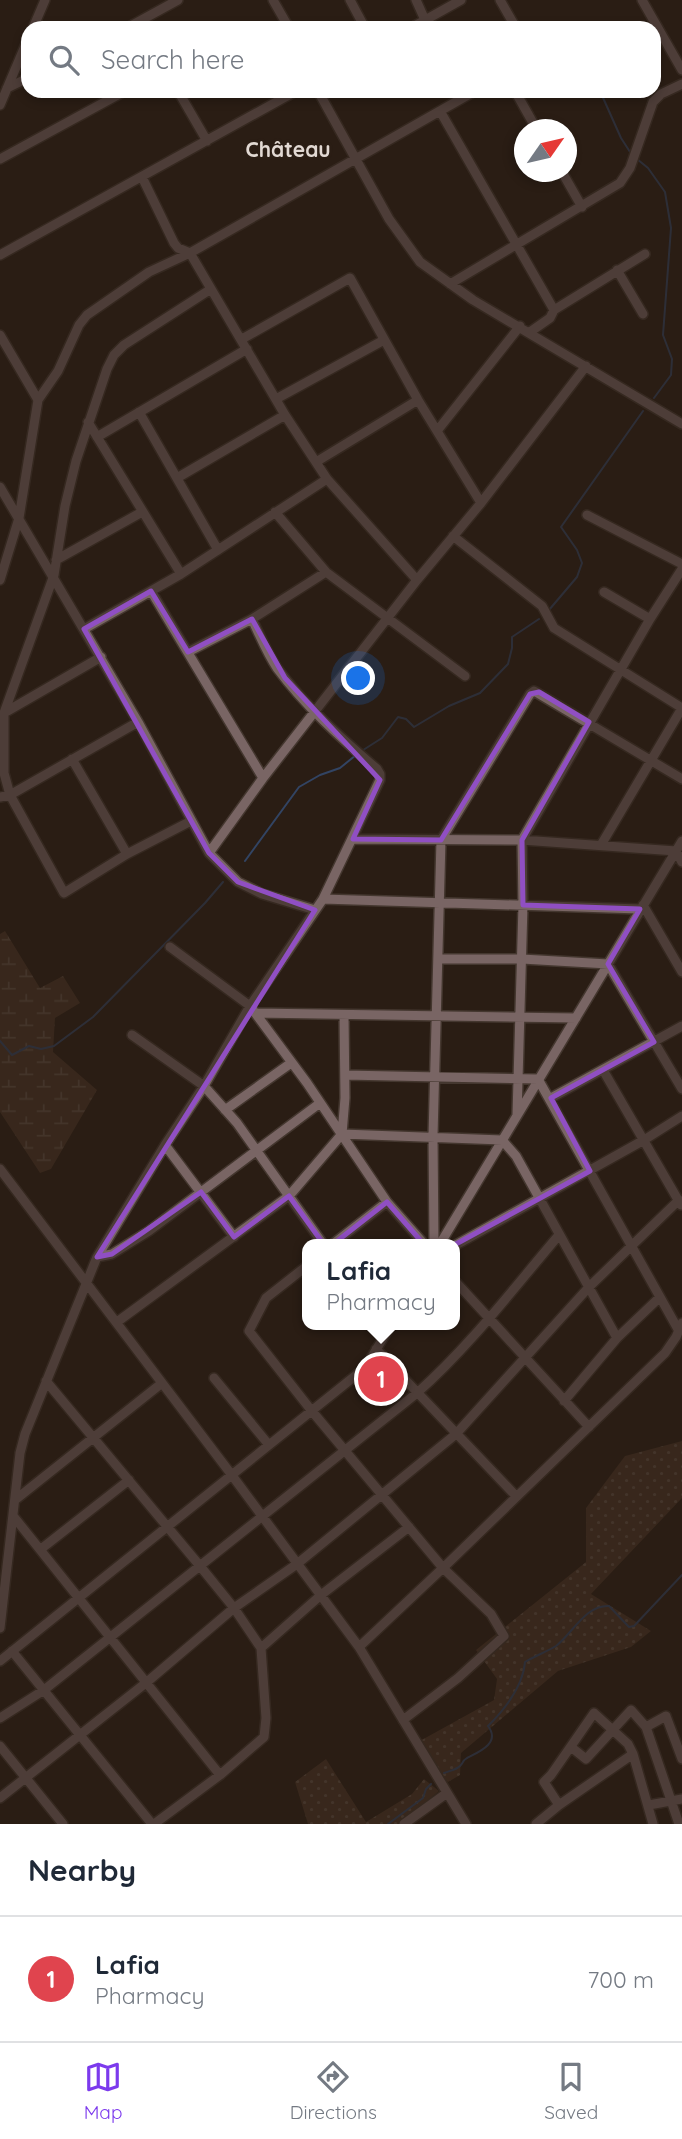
<!DOCTYPE html>
<html lang="en">
<head>
<meta charset="utf-8">
<style>
	body { margin:0; font-family:Quicksand,sans-serif; background:#f6f6f7; color:#1f2937 }
	.compass { position:absolute; left:514px; top:119px; width:63px; height:63px; border-radius:50%; background:#fff; box-shadow:0 4px 10px #0003; rotate:56deg }
	.you { position:absolute; left:359px; top:679px; width:24px; height:24px; margin:-18px; border:5px solid #fff; border-radius:50%; background:#1a73e8; box-shadow:0 0 0 10px #1a73e833 }
	.badge { display:grid; place-items:center; width:46px; height:46px; border-radius:50%; background:#7c3aed; color:#fff; font-size:23px; font-weight:700 }
	.pin { position:absolute; translate:-50% -50%; border:4px solid #fff; box-shadow:0 2px 7px #0006 }
	.popup { position:absolute; left:302px; top:1239px; width:158px; height:91px; box-sizing:border-box; display:grid; place-content:center; border-radius:14px; background:#fff; filter:drop-shadow(0 2px 5px #0005); font-size:23px; white-space:nowrap; color:#747a83 }
	.popup b { font-size:26px; color:#1f2937 }
	.popup::after { content:''; position:absolute; left:50%; top:100%; margin-left:-14px; border:14px solid transparent; border-top-color:#fff }
	.list { margin:0; padding:0; list-style:none }
	h2 { display:flex; justify-content:space-between; align-items:center; height:91px; margin:0; padding:0 28px; font-size:30px }
	h2 small { font-size:23px; font-weight:400; color:#747a83 }
	.list li { display:grid; grid-template-columns:46px 1fr auto; gap:21px; align-items:center; box-sizing:border-box; height:126px; padding:0 28px; border-top:2px solid #e0e1e3 }
	.list b { display:block; font-size:26px; white-space:nowrap }
	.list p { margin:0; font-size:23px; white-space:nowrap; color:#747a83 }
	.list em { font-size:23px; font-style:normal; color:#747a83 }
	.icon { flex:none; width:38px; height:38px; fill:none; stroke:currentColor; stroke-width:2; stroke-linecap:round; stroke-linejoin:round }
	.map { position:relative; flex:none; width:682px; height:1824px; overflow:hidden }
	.search { position:absolute; background:#fff; box-shadow:0 4px 10px #0003; left:21px; right:21px; top:21px; height:77px; display:flex; align-items:center; gap:18px; box-sizing:border-box; padding:0 24px; border-radius:21px; color:#747a83; font-size:26px }
	.sheet { height:217px; background:#fff }
	nav { display:flex; justify-content:space-around; align-items:center; box-sizing:border-box; height:98px; border-top:2px solid #e0e1e3; background:#fff; font-size:19px; color:#747a83 }
	nav a { display:grid; justify-items:center; gap:4px }
	nav .on { color:#7c3aed }
	.map>svg:first-child { display:block }
	.grass { fill:url(#grass-dots) }
	.wetland { fill:url(#wetland-marsh) }
	.lines { fill:none; stroke-linecap:round; stroke-linejoin:round }
	.stream { stroke:#324463; stroke-width:2 }
	.minor-casing { stroke:#44372f; stroke-width:12 }
	.minor { stroke:#796564; stroke-width:9 }
	.marked { fill:none; stroke:#904fc3; stroke-width:5; stroke-linejoin:round }
	.labels { text-anchor:middle; dominant-baseline:central; stroke-width:6; stroke-linejoin:round; paint-order:stroke }
	.quarter-label { font-size:21px; font-weight:bold; fill:#e2d9d3; stroke:#2a1d14 }
</style>
</head>
<body>
<div class="map">
<svg width="682" height="1824" viewBox="0 0 682 1824">
	<defs>
		<pattern id="grass-dots" width="8" height="8" patternUnits="userSpaceOnUse" patternTransform="scale(1.75)"><rect width="8" height="8" fill="#493426"/><path d="M2 2h.1M6 6h.1" fill="none" stroke="#635145" stroke-width="1.8" stroke-linecap="round"/></pattern>
		<pattern id="wetland-marsh" width="20" height="14" patternUnits="userSpaceOnUse" patternTransform="scale(1.75)"><rect width="20" height="14" fill="#493426"/><path d="M1 5h8M5 5V1M11 12h8M15 12V8" fill="none" stroke="#635145"/></pattern>
	</defs>
	<rect width="100%" height="100%" fill="#2a1d14"/>
	<path class="grass" d="M682,1441V1498L591,1594L651,1631L631,1647L558,1671L461,1753L460,1775L448,1782L436,1771L418,1742L494,1700L497,1679L476,1650L586,1562V1508L625,1456Z
		M326,1759L366,1822L412,1794L424,1779L439,1791L400,1824H308L295,1782Z"/>
	<path class="wetland" d="M5,931L40,988L63,976L80,1003L55,1018L53,1052L97,1090L51,1169L40,1173L0,1112V934Z"/>
	<g class="lines">
		<path class="stream" d="M600,91L621,138L632,155
			M637,159L648,168L665,192L671,228L663,335L672,359L671,375L654,398
			M549,610L577,577L582,563L577,550L561,527L643,411
			M360,752L382,738L398,717L406,719L414,727L449,706L480,693L508,664L512,648V637L539,619
			M245,861L299,787L320,775L340,768L356,755
			M0,1041L12,1055L29,1046L41,1049L54,1046L93,1017L205,903L223,882
			M444,1773C449,1771 456,1770 460,1766C465,1761 461,1762 467,1758C479,1752 501,1743 488,1726C505,1709 523,1686 525,1662C535,1656 546,1652 556,1646C573,1633 585,1605 609,1606L629,1627L634,1626L682,1575
			M388,1824L423,1798L426,1789L431,1784"/>
		<g class="minor-casing">
			<path id="minor" d="M273,0L289,28
				M350,0L365,28
				M416,0L425,20
				M500,0L516,28
				M642,0L682,70
				M33,28L45,0
				M127,28L178,0
				M411,28L461,0
				M7,88L28,78
				M178,91L207,141
				M318,91L389,219L420,262L473,300L682,424
				M515,91L537,130
				M594,91L595,92
				M0,105L28,39
				M440,111L554,310L550,318L530,332
				M0,159L125,91
				M562,172L582,207
				M142,177L174,243L178,248L190,253L285,415L327,479L417,580
				M0,255L296,91
				M617,270L643,314
				M450,284L620,183L630,168L653,102L661,94L682,84
				M554,310L645,254
				M0,335L38,400
				M242,339L350,278L418,400L481,503
				M276,399L384,340
				M139,412L218,550
				M88,422L181,574
				M437,431L520,326
				M97,437L247,349
				M316,462L418,400
				M177,478L285,415
				M0,487L138,722L209,853L238,882L262,894L315,910
				M275,512L326,572L465,676
				M587,515L682,564
				M453,536L542,606L554,628L682,708
				M56,560L142,512
				M0,580L19,518L38,400L58,371L79,325L87,315L149,272L190,253L475,91
				M151,591L263,778
				M604,592L650,619
				M84,629L181,574L327,479
				M188,652L252,619L326,572
				M4,713L101,657
				M72,759L127,854
				M0,797L10,795L138,722
				M191,821L127,854L64,893L10,795L4,773V713L54,575L65,506L76,461L107,369L114,355L124,345L211,289
				M353,839L522,840L676,851L682,862
				M601,845L682,708
				M209,853L263,778L417,580L481,503L586,366
				M323,899L640,909
				M643,905L682,972
				M170,947L250,1006L307,1083L387,1202L424,1244
				M438,959H522L608,964L682,1089
				M256,1013L576,1018
				M132,1035L204,1086L237,1123L323,1244
				M603,1070L681,1205
				M345,1075L538,1079L679,1331
				M551,1098L682,1026
				M225,1110L291,1063
				M517,1115L523,905L522,840L650,619L682,569
				M342,1134L502,1140L516,1156L617,1338
				M165,1145L234,1237
				M0,1169L231,1474L359,1647L466,1824
				M333,1244L387,1202
				M434,1244L433,1136L441,840L530,694L534,691L682,779
				M440,1244L682,841
				M454,1246L644,1140L682,1116
				M97,1257L112,1254L149,1231L320,1103
				M308,1265L266,1298L249,1331L311,1410L443,1568L491,1614L504,1636L458,1678L403,1720
				M454,1280L589,1427
				M117,1322L289,1196L342,1134L345,1098L344,1015
				M376,1349L516,1496
				M214,1378L269,1445
				M46,1381L200,1566L234,1608L261,1648L266,1718L264,1737L220,1775L154,1824
				M564,1401L617,1338L660,1297
				M15,1500L162,1383
				M14,1517L220,1775
				M41,1549L129,1480
				M0,1628L20,1453L25,1434L97,1257L165,1145L204,1086L250,1006L323,899L380,780V774L377,769C341,738 305,706 277,668C267,653 260,636 252,619
				M359,1647L443,1568L665,1353L676,1337L682,1323
				M261,1648L321,1595L409,1527
				M12,1651L152,1824
				M0,1661L365,1368L391,1325
				M0,1718L44,1690L417,1393C470,1346 513,1289 559,1235
				M646,1727L666,1716L682,1759
				M0,1746L63,1824
				M571,1747L586,1759L631,1710L646,1727L679,1824
				M0,1798L147,1682L234,1608L297,1564L456,1434L589,1287L679,1200
				M559,1805L633,1754
				M649,1805L682,1799
				M404,1824L447,1793
				M536,1824L559,1805L544,1782L551,1775L594,1713L628,1744L633,1754L653,1824"/>
		</g>
		<use href="#minor" class="minor"/>
	</g>
	<path d="M0 0H682V1824H0ZM151,591L188,652L252,619L285,678L380,780L353,839L441,840L530,694L539,692L589,722L522,840L523,905L640,909L608,964L654,1042L551,1098L590,1171L434,1256L387,1202L327,1249L289,1196L234,1237L201,1192L112,1254L97,1257L315,910L238,882L209,853L84,629Z" fill="#2a1d14" fill-opacity=".55" fill-rule="evenodd"/>
	<path class="marked" d="M151,591L188,652L252,619L285,678L380,780L353,839L441,840L530,694L539,692L589,722L522,840L523,905L640,909L608,964L654,1042L551,1098L590,1171L434,1256L387,1202L327,1249L289,1196L234,1237L201,1192L112,1254L97,1257L315,910L238,882L209,853L84,629Z"/>
	<g class="labels">
		<g class="quarter-label">
			<text x="288" y="149">Château</text>
		</g>
	</g>
</svg>
<svg class="compass" viewBox="-18 -18 36 36"><path d="M0-13l5 13h-10z" fill="#e53935"/><path d="M0 13l5-13h-10z" fill="#747a83"/></svg>
<div class="you"></div>
<div class="pin badge" style="left:381px;top:1379px;background:#e0444e">1</div>
<div class="popup"><b>Lafia</b>Pharmacy</div>
<div class="search"><svg class="icon" aria-label="search" viewBox="0 0 24 24"><circle cx="10" cy="10" r="6"/><path d="M15 15l6 6"/></svg>Search here</div>
</div>
<section class="sheet">
<h2>Nearby<small></small></h2>
<ul class="list">
<li><span class="badge" style="background:#e0444e">1</span><div><b>Lafia</b><p>Pharmacy</p></div><em>700 m</em></li>
</ul>
</section>
<nav>
<a class="on"><svg class="icon" aria-label="map" viewBox="0 0 24 24"><path d="M3 6l6-2 6 2 6-2v14l-6 2-6-2-6 2zM9 4v14M15 6v14"/></svg>Map</a>
<a><svg class="icon" aria-label="directions" viewBox="0 0 24 24"><path d="M12 3l9 9-9 9-9-9zM9 14v-3h6M13 9l2 2-2 2"/></svg>Directions</a>
<a><svg class="icon" aria-label="saved" viewBox="0 0 24 24"><path d="M7 4h10v16l-5-4-5 4z"/></svg>Saved</a>
</nav>
</body>
</html>
